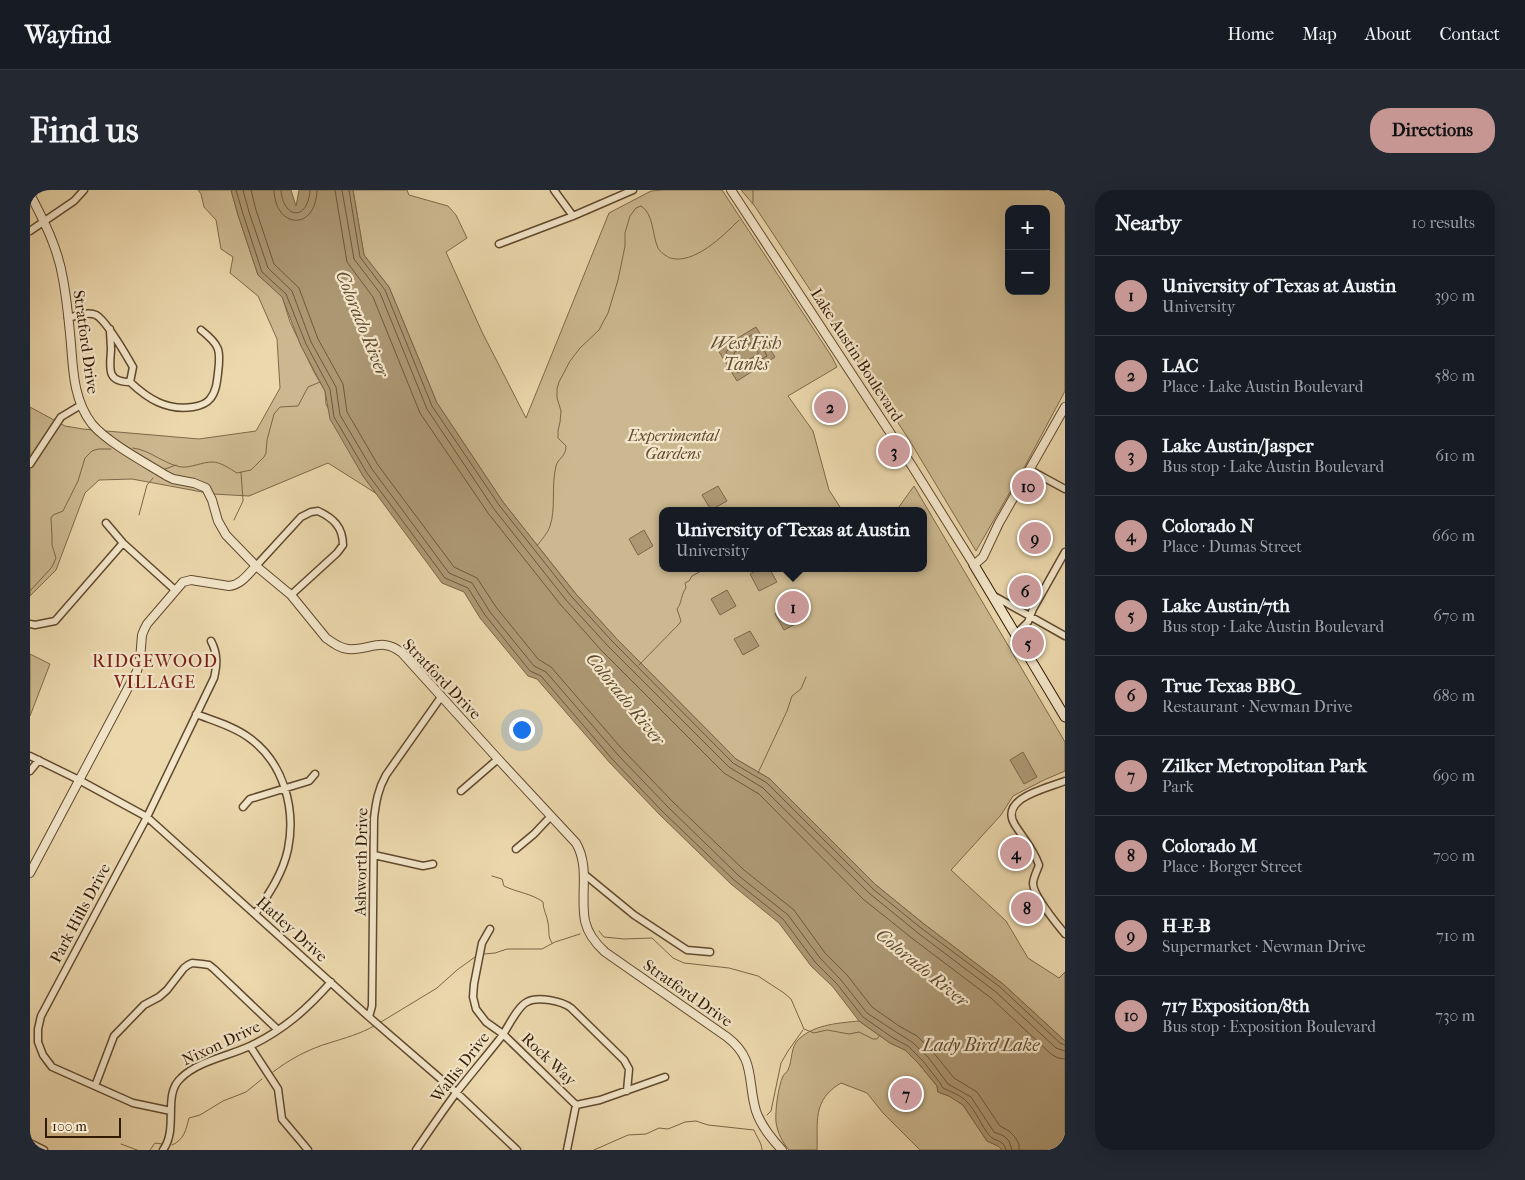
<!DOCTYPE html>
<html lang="en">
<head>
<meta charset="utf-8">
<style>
	body { margin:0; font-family:"IM FELL French Canon",serif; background:#242831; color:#f1f3f6 }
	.controls { position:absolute; right:15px; top:15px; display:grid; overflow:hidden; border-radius:10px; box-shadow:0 5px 20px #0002 }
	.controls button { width:45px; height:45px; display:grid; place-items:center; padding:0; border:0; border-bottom:1px solid #363941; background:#171b24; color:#f1f3f6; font:25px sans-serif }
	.scale { position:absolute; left:15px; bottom:12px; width:76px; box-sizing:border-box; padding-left:5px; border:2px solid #311902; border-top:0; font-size:14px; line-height:18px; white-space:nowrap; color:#311902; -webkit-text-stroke:4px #f3e6ca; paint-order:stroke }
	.you { position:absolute; left:491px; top:539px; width:18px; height:18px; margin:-12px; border:4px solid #fff; border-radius:50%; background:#1a73e8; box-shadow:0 0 0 8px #1a73e833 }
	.badge { display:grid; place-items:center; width:32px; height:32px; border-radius:50%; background:#c59692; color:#111; font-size:16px; font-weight:700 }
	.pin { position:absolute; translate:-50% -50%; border:2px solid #fff; box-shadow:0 1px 5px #0006 }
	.popup { position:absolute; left:629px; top:317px; width:268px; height:65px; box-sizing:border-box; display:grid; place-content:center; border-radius:10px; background:#171b24; filter:drop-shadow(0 1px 4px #0005); font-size:16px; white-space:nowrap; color:#9ea1a6 }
	.popup b { font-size:19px; color:#f1f3f6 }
	.popup::after { content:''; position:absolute; left:50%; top:100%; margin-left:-10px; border:10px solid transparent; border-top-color:#171b24 }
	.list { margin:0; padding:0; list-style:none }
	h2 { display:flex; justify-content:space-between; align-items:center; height:65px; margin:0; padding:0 20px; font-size:21px }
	h2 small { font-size:16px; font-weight:400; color:#9ea1a6 }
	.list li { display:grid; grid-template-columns:32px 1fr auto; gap:15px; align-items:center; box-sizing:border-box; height:80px; padding:0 20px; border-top:1px solid #363941 }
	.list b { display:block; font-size:19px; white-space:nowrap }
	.list p { margin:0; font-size:16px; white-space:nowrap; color:#9ea1a6 }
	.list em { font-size:16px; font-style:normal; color:#9ea1a6 }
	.map { position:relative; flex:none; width:1035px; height:960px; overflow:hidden; border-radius:20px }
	header { display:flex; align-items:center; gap:30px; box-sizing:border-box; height:70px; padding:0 25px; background:#171b24; border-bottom:1px solid #363941 }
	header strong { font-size:24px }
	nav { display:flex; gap:28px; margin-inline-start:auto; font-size:18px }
	.intro { display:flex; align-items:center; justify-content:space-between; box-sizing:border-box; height:120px; padding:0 30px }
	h1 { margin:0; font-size:35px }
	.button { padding:12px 22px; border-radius:20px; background:#c59692; color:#111; font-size:18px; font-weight:700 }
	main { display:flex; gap:30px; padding:0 30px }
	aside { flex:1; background:#171b24; border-radius:20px; box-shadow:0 5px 20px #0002 }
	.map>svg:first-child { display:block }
	.green { fill:#ccb890; stroke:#7e6849; fill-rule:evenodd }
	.water { fill:#ac9773; stroke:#7b6546 }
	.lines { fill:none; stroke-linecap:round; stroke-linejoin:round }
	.shore { stroke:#6e583a; stroke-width:1 }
	.stream { stroke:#7b6546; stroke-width:1 }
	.minor-casing { stroke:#60492d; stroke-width:9 }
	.tertiary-casing { stroke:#60492d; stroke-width:10 }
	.secondary-casing { stroke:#311902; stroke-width:11 }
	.minor { stroke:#f3e6ca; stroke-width:6 }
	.tertiary { stroke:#f3e6ca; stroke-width:8 }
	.secondary { stroke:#f3e6ca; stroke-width:9 }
	.labels { text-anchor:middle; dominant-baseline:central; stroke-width:4.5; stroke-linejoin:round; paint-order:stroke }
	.street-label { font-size:16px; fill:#311902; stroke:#f3e6ca }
	.park-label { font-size:16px; font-style:italic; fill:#60492d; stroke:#f3e6ca }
	.water-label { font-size:18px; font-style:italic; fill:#624b2f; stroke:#f3e6ca }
	.neighbourhood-label { font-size:18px; letter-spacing:1px; fill:#7a1f14; stroke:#f3e6ca }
</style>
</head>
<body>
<header>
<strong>Wayfind</strong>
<nav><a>Home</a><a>Map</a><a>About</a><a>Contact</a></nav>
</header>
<div class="intro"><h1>Find us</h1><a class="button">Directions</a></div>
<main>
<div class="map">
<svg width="1035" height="960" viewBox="0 0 1035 960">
	<rect width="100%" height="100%" fill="#ecd8ad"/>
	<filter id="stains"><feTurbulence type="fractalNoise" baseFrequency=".004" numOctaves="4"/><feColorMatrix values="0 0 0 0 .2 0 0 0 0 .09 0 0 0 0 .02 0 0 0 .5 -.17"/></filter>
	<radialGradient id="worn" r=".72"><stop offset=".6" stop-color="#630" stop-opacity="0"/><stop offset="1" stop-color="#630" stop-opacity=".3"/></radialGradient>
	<path class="green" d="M168,0H201L208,25L228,85L252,106L260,132L284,182L295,201L296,214L333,286L347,304L298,273L219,306L183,304L102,289L69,290L55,303L26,380L0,406V217L35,236L53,239L169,249L226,241L250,198L247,149L228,106L200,83L203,67L191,59L186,30L174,17L171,4Z
		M323,0H377L379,5L418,16L426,25L437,48L416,62L452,142L496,228L579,23L621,1L633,0H692L802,167L807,177L758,206L783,241L799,300L810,317V321H633V378H893V321H866L884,296L1035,552V581L1014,590L983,606L971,625L921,680L976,731L998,768L1029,788L1035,782V851L973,794L894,734L846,695L740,589L706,569L585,447L546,404L473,312L407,213L359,97L334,65Z
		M711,0H1035V201L995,276L946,361L878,248L724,15ZM979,19H1016V101H979Z
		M0,464L20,474L0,526Z
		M829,831L860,853L875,860L889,874L907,896L908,902L919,906L933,915L957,951L968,956L972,960H890L853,923L837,903L811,893C782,910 788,932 787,960H759C753,953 747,942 746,932C745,921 748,897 753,886C754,884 757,882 758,880C763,869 760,856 770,848C786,834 810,833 829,831Z"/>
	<path class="water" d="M201,0H261L266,16L269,0H323L334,65L359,97L407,213L473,312L545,403L585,447L706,569L740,589L846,695L894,734L973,794L1035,851V960H972L968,956L957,951L933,915L919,906L908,902L907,896L889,874L875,860L860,853L829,831L803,797L781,776L749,733L701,694L630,625L580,573L507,489L498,486L450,428L434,402L412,393L333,286L300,229L295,201L271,156L252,107L228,85L208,25Z
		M726,137L745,167L707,191L688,160Z
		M688,296L697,311L681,320L672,305Z
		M614,340L623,356L608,365L599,349Z
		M730,378H739L747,392L729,401L720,384Z
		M697,400L706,416L690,425L681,409Z
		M762,415L771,431L754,440L745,424Z
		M720,441L729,456L713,465L704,449Z
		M993,562L1007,587L994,594L980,570Z"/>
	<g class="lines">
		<path class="shore" d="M206,0L213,24L232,82L256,104L276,154L300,199L304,227L337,283L415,388L438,398L455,425L500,481L511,486L583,570L633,622L704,690L753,729L785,772L807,794L833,827L863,848L878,856L893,871L910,893L913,898C921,902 931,905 937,912C946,921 951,935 959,945C964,952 974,949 976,960
			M213,0L219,22L238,78L262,101L281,152L306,197L310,225L342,279L419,383L442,393L460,422L504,476L516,482L588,565L638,617L709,686L758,725L790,768L811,790L837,823L866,842L882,852L898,867L918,894L941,907L964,942L974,946L979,951L982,960
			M221,0L226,20L244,74L269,98L288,149L313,194L317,222L348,275L424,377L447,388L466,417L508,469L521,477L593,560L643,612L714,680L764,720L795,763L817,785L842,817L869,836L887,846L903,862L924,888L947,902L970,936L979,941L985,947L989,954V960
			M244,0C245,39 286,42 287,0
			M251,0C253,29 278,32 280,0
			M305,0L317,72L343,107L390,223L458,323L530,414L571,460L694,583L729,604L833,709L883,749L961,808L1021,864L1028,868L1035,869
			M312,0L324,69L350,103L397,219L464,319L536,410L577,455L699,577L733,598L839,703L888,743L966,802L1026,858L1035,861
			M319,0L330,67L355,100L402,216L469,315L541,406L581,450L703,573L737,593L843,699L891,738L970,797L1030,853L1035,855
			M722,145H726L737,166L708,183L696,162Z
			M722,153L728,162V164L712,174H710L704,166V163Z"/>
		<path class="stream" d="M722,14L723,12V0
			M103,258C120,260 134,274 151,277C161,278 172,272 182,272C191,272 200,279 207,283L221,280L234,267L236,263L237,250L244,224L250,217L268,216L278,197L290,192
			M135,279L146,275
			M109,325L117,295L123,288
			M204,330L213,311L211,282
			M507,356C511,350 518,343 520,336C526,319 521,296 526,276C528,268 536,267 536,256L528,248V241L530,232L531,221L527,208V199L529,192L540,171L550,158L569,140L578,123L588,90L595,56V43L600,26L606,18L611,16C624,24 622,45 628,58C630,62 636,66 640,68C664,75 693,46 709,30
			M0,401L22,377L26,368L22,355V346L21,328L23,325L33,321L48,291L55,268L62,261L68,259H81
			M609,475L649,434L651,431L647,419C652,413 651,404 656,398L655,393L659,391L662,386L673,380L672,378
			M728,583L757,521L762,506L771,499L776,487
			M462,686L472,689L474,696C486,702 503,704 513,712C513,720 517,725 518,733C520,742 517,745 522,753
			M569,741L574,747L594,749L622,748L643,768L654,773L699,778L728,786L754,803L761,809L774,839L784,843L797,840L819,844L829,842L843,849H847L850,845
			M454,764L465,763L477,759H512L525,752L550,744
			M351,832L407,798L427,780L445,767
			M243,882C260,869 279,859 299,853C315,848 330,844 344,836
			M737,925L741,921L751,873L758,861L773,840
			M91,954L107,960
			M142,955C154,950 156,940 159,928L170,925L193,911L216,902L232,889
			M120,960L125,953L132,954
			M564,960L598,945L616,944L629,938L638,939L655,932L666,931L678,935L724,940C726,946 732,953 732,960"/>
		<g class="minor-casing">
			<path id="minor" d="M524,0L543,26
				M0,41L44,11L54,0
				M469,54L543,26L603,0
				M38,128C46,126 58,121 66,125C77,131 96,165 103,177L100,192
				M80,139C80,146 81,153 81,160C80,178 76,192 100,192C118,209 137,221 163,217C169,216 176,214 180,209C186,202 187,192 188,183C191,160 190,155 171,140
				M0,274L31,227L51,215
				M1000,280L1035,299
				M76,333L93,353L145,400
				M226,376L271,327L281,322L288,321C303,328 313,337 313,355L307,363L261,405
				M964,406L1035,446
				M0,434L5,435L25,431L93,353
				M985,445L998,432L1003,419L1035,362
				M166,524C184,531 203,536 218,547C254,572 266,619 258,659C253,683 239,704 225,724
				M0,566L49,590L117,627L339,827L427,903L487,960
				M0,581L9,570
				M1035,591C1018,598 968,608 985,635C994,649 1004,660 1009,675C1007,681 1003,688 1003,694C1004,707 1027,734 1035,744
				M431,601L468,569
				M213,617L220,609L279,591L285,584
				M486,659L504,644L521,626
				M344,665L393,676L403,674
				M554,684L604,725L657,760L680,762
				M460,739L452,753L444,794L443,807L446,819L456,832L473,844L546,915
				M339,827L342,816L344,628C346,612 348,599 356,585L411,507
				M220,856L248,899L252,929L278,960
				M65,896L84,846L114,815L129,807L137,800L154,778L158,775L162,773L172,774L179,775L184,779L248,840
				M546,915L570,910L635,887
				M141,921L103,913L22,877L13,865L8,852V839L11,826L117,627L184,488C187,475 188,464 181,451
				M0,953L14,960
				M133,960C149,938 132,905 151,888C168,871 199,866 220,856C254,840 277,819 301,792
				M386,960C399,941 412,922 426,903C441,884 457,865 472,846C478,837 488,816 497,812C508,806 532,811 541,818L594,870L599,879L597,901
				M537,960L546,915"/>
		</g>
		<g class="tertiary-casing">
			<path id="tertiary" d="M701,0L882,276L944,375L953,367L969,333L1035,217
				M0,4C14,31 28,58 33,89C37,111 39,132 41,154C43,181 44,211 62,234C78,253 116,273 137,286L143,289L164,293L176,298L182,310L188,331L196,345L226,376L261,405L296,448C303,453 309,458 318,459C339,461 352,446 372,463L468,569L546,653C560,677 550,704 555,731C558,744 565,753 575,762L697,847C726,869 717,891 726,921C731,936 741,948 752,960
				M0,683L107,481L110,470L112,445L114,440L117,434L153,392L161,390L199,396C211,395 218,384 226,376"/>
		</g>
		<g class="secondary-casing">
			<path id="secondary" d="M944,375L1035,527"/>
		</g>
		<use href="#minor" class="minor"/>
		<use href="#tertiary" class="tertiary"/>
		<use href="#secondary" class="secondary"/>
	</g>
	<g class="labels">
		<g class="street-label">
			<text transform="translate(56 152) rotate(82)">Stratford Drive</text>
			<text transform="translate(827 165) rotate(57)">Lake Austin Boulevard</text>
			<text transform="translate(412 489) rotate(46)">Stratford Drive</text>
			<text transform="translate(331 672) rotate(-89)">Ashworth Drive</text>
			<text transform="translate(50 723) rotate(-62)">Park Hills Drive</text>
			<text transform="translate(262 739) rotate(42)">Hatley Drive</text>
			<text transform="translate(658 803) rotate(35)">Stratford Drive</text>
			<text transform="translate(191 853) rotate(-25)">Nixon Drive</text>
			<text transform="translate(519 869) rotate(44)">Rock Way</text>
			<text transform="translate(430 877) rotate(-52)">Wallis Drive</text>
		</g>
		<g class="park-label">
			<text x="643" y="245">Experimental<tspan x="643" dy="18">Gardens</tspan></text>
		</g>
		<g class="water-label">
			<text transform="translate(332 134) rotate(68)">Colorado River</text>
			<text x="716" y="153">West Fish<tspan x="716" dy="21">Tanks</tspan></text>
			<text transform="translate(595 509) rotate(51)">Colorado River</text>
			<text transform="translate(892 778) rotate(39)">Colorado River</text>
			<text x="951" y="855">Lady Bird Lake</text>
		</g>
		<g class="neighbourhood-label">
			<text x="125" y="471">RIDGEWOOD<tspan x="125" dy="21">VILLAGE</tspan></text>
		</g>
	</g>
	<rect width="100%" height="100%" filter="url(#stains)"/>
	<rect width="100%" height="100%" fill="url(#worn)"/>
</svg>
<div class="controls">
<button>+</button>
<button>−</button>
</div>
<div class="scale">100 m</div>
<div class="you"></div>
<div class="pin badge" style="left:763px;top:417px">1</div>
<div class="popup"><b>University of Texas at Austin</b>University</div>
<div class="pin badge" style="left:800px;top:217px">2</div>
<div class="pin badge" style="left:864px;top:261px">3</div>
<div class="pin badge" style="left:986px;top:663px">4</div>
<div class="pin badge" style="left:998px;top:453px">5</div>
<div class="pin badge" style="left:995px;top:401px">6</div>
<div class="pin badge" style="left:876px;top:904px">7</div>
<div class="pin badge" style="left:997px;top:718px">8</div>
<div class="pin badge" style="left:1005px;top:348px">9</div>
<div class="pin badge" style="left:998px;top:296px">10</div>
</div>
<aside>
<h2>Nearby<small>10 results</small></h2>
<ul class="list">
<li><span class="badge">1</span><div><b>University of Texas at Austin</b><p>University</p></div><em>390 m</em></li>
<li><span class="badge">2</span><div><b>LAC</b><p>Place · Lake Austin Boulevard</p></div><em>580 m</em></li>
<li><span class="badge">3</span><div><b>Lake Austin/Jasper</b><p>Bus stop · Lake Austin Boulevard</p></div><em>610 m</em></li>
<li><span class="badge">4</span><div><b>Colorado N</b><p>Place · Dumas Street</p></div><em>660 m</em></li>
<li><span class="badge">5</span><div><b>Lake Austin/7th</b><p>Bus stop · Lake Austin Boulevard</p></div><em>670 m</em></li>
<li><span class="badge">6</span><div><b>True Texas BBQ</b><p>Restaurant · Newman Drive</p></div><em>680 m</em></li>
<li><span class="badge">7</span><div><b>Zilker Metropolitan Park</b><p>Park</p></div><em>690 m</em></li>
<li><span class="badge">8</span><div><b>Colorado M</b><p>Place · Borger Street</p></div><em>700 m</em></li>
<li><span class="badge">9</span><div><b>H-E-B</b><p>Supermarket · Newman Drive</p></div><em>710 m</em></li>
<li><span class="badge">10</span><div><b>717 Exposition/8th</b><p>Bus stop · Exposition Boulevard</p></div><em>730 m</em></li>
</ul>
</aside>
</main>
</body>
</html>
